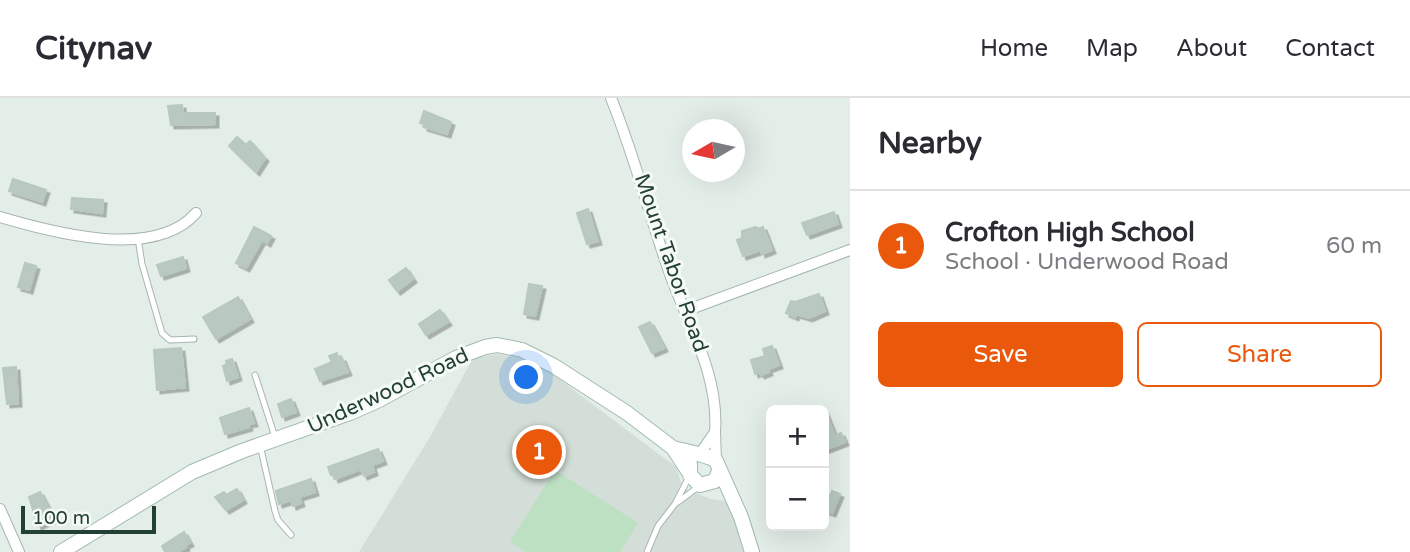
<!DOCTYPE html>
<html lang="en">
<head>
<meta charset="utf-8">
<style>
	body { margin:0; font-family:"Varela Round",sans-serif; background:#f7f7f7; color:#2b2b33 }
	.controls { position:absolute; right:21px; bottom:21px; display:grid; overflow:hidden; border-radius:10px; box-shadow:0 7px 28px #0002 }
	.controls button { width:63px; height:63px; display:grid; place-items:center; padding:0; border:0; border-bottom:2px solid #e1e1e2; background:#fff; color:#2b2b33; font:35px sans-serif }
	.compass { position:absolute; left:682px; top:21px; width:63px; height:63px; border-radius:50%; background:#fff; box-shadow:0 7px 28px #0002; rotate:261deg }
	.scale { position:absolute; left:21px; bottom:18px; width:135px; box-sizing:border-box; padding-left:7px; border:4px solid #234035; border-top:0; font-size:19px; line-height:24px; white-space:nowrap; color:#234035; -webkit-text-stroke:5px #f5faf7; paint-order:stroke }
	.you { position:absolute; left:527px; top:280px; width:24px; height:24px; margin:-18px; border:5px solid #fff; border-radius:50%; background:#1a73e8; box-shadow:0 0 0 10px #1a73e833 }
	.badge { display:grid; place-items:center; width:46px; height:46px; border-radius:50%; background:#ea580c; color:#fff; font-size:23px; font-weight:700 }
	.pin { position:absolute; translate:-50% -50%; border:4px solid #fff; box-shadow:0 2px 7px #0006 }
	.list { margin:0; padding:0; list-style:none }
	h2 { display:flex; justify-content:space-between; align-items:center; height:91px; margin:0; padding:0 28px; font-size:30px }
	h2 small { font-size:23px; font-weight:400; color:#7c7c81 }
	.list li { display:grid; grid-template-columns:46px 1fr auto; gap:21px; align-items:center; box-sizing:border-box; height:112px; padding:0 28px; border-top:2px solid #e1e1e2 }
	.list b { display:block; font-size:26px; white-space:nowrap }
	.list p { margin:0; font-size:23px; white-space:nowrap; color:#7c7c81 }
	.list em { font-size:23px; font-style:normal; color:#7c7c81 }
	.actions { display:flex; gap:14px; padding:21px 28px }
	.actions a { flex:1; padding:16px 0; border:2px solid #ea580c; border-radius:10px; text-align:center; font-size:24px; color:#ea580c }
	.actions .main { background:#ea580c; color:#fff }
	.map { position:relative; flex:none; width:850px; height:454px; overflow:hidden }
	header { display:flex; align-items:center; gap:42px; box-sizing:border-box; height:98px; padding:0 35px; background:#fff; border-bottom:2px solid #e1e1e2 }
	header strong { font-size:33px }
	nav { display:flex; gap:38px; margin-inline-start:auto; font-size:24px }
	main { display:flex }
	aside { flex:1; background:#fff }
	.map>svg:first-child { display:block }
	.built { fill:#d2ded7 }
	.green { fill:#bddfc2 }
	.building { fill:#b9c9c1; stroke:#b6c8bf; stroke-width:2; filter:url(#shadow) }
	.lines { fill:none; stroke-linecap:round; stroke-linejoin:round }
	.lane-casing { stroke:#a6b6af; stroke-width:7 }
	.street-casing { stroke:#a6b6af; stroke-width:12 }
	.secondary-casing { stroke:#a2baaf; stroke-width:16 }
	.lane { stroke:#fff; stroke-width:5 }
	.street { stroke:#fff; stroke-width:10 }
	.secondary { stroke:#fff; stroke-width:14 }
	.labels { text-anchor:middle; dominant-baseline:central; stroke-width:6; stroke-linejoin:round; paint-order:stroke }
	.street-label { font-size:21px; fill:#234035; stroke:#f5faf7 }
</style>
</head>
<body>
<header>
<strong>Citynav</strong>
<nav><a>Home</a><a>Map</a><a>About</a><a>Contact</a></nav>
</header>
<main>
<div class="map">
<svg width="850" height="454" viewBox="0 0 850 454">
	<defs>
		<filter id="shadow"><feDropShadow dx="3.5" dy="3.5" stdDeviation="0" flood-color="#0004"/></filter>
	</defs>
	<rect width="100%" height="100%" fill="#e4eee8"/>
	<path class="built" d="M497,256L519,260L551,275L676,369L683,390L711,401L726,403L734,416L744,454H359L430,339L473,260Z"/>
	<path class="green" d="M555,372L638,425L620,454H526L510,444Z"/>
	<path class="building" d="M182,7L183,15H215V26L171,27L168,8Z
		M424,13L451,24L447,36L424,29L425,26L420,25Z
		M237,39L246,47L250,43L265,60L256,74L229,48Z
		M13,81L46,92L42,104L9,93Z
		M72,100L103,102L102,115L71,111Z
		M588,111L598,143L587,146L577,115Z
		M834,114L838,126L807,137L802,125Z
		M254,129L271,138L267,145L262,142L246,170L236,165Z
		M756,129L757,131L763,129L772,152L762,156L761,152L743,158L737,142L742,140V133Z
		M183,159L186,170L161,178L157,167Z
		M25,165L36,168L29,192L18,189Z
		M406,170L413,181L397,193L389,182Z
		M529,186L542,188L535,218L524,216Z
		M819,196L825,213L809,220L796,216L795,219L786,215L791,203L795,204Z
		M238,199L250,221L216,241L203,219Z
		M440,212L448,224L426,237L419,226Z
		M650,224L664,250L652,255L639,229Z
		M772,248L779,267L768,271L769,274L761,277L760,274L755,276L751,262L765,258L763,251Z
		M181,250L185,289L157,292L154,252Z
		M337,255L338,261L342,260L348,274L320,283L315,271L332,264L329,258Z
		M232,261L238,279L227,283L223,268L227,266L226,263Z
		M16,269L18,305L7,306L3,270Z
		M291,301L296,314L282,319L278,306Z
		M249,310L254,325L248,326L249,329L225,336L220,320Z
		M824,311L835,338L841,335L845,344L824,352Z
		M378,351L383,363L372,367L374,374L364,378L361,371L335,381L333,376L331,377L328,369Z
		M311,381L315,394L299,399L301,405L293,408L291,402L279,406L276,393Z
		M237,391L243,402L226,412L215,399L224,394L226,397Z
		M832,393L840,396L832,415L824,412V395L830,398Z
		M40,394L54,421L38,428L29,399Z
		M184,434L190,445L185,447L186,449L178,454H165L162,448Z"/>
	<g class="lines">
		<g class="lane-casing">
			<path id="lane" d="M138,140L142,166L162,235L170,242L194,241
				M255,277L275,339
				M260,347L275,413L278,422L291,437
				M678,404L698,389
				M647,454L658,428L675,406L690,377"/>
		</g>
		<g class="street-casing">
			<path id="street" d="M611,0C635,59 650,120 671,179C690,230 719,278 715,334
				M0,119C52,134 154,163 196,115
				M685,213L850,152
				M699,357L715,334L716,363
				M0,411L19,454"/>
		</g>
		<g class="secondary-casing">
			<path id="secondary" d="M673,350C686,354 708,356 716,363L741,419L752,454
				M690,366V377L700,387L715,383L719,373
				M61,454L192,374L242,353L350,315L379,302L456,260L485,249L497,247L522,252L554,268L627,315L673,350L688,373"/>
		</g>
		<use href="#lane" class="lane"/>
		<use href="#street" class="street"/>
		<use href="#secondary" class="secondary"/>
	</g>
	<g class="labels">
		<g class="street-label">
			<text transform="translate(671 165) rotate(71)">Mount Tabor Road</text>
			<text transform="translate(388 293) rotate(-25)">Underwood Road</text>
		</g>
	</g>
</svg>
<div class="controls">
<button>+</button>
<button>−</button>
</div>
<svg class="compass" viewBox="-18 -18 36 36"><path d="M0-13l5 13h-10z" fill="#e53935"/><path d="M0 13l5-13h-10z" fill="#7c7c81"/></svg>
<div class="scale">100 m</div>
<div class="you"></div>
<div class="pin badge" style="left:539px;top:354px">1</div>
</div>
<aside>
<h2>Nearby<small></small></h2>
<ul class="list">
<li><span class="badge">1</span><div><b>Crofton High School</b><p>School · Underwood Road</p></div><em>60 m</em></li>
</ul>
<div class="actions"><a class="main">Save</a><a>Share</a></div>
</aside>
</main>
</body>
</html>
